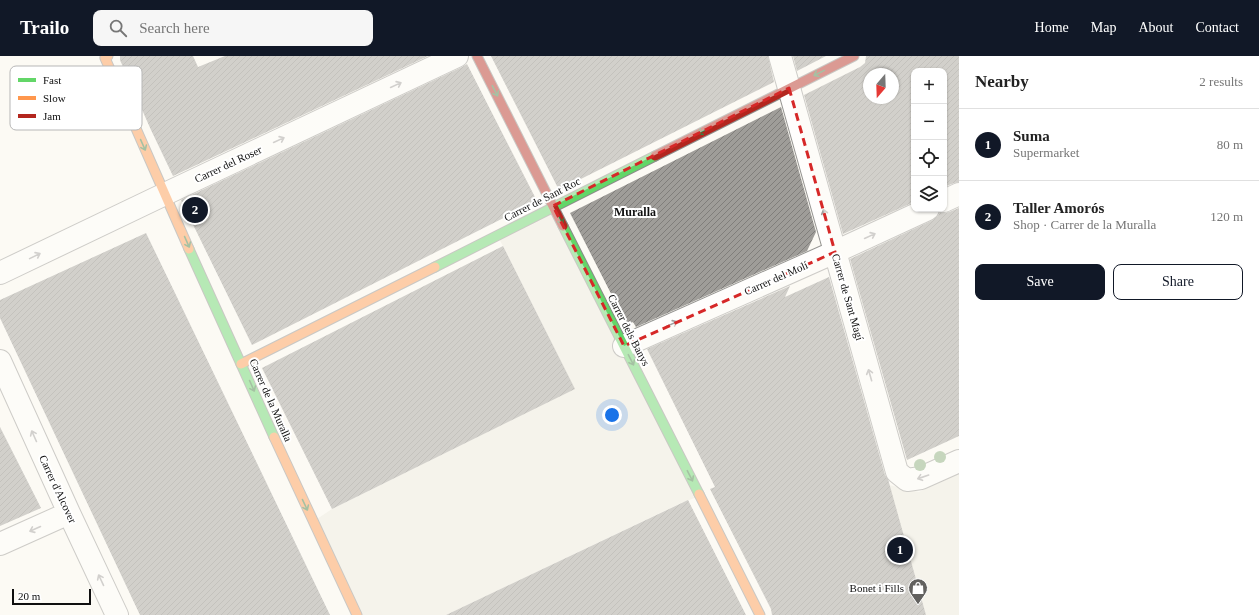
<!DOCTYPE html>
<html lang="en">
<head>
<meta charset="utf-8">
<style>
	body { margin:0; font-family:Georgia,serif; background:#f6f6f6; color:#222 }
	.controls { position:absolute; right:12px; top:12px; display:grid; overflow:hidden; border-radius:8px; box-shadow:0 1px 3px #0004 }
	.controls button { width:36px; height:36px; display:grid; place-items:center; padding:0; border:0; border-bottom:1px solid #e0e0e0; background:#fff; color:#222; font:20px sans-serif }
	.compass { position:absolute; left:863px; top:12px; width:36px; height:36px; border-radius:50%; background:#fff; box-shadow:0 1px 3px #0004; rotate:199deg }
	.scale { position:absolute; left:12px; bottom:10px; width:79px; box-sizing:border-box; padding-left:4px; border:2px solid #0f0f0f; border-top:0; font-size:11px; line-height:14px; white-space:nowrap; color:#0f0f0f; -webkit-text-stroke:3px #fff; paint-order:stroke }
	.you { position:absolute; left:612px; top:359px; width:14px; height:14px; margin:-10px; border:3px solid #fff; border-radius:50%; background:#1a73e8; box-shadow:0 0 0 6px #1a73e833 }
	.badge { display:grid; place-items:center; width:26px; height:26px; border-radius:50%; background:#111827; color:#fff; font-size:13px; font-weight:700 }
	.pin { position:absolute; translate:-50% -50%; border:2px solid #fff; box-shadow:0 1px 4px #0006 }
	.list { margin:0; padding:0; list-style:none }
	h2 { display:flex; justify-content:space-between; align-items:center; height:52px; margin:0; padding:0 16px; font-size:17px }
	h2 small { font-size:13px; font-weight:400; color:#767676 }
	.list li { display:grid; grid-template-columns:26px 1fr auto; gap:12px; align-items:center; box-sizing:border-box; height:72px; padding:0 16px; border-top:1px solid #e0e0e0 }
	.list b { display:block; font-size:15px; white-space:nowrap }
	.list p { margin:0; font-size:13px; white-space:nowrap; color:#767676 }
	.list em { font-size:13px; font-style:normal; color:#767676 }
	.actions { display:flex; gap:8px; padding:12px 16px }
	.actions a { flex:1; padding:9px 0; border:1px solid #111827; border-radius:8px; text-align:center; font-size:14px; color:#111827 }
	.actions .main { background:#111827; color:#fff }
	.icon { flex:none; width:22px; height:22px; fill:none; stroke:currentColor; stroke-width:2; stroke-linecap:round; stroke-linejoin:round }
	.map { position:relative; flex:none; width:959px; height:559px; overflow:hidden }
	header { display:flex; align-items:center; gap:24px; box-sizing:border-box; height:56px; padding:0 20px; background:#111827; color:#fff }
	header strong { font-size:19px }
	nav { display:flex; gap:22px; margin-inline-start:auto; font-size:14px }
	.search { width:280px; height:36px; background:#f6f6f6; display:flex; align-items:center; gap:10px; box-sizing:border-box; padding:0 14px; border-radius:8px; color:#767676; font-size:15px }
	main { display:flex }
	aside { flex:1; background:#fff }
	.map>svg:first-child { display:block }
	.plaza { fill:#edeadf }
	.building { fill:url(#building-hatch); fill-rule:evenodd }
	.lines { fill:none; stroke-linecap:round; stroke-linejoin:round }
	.street-casing { stroke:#969592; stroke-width:24 }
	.fast-casing { stroke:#8c8b89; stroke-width:11 }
	.slow-casing { stroke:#8c8b89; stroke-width:11 }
	.jam-casing { stroke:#8c8b89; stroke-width:11 }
	.street { stroke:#fffefd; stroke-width:22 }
	.fast { stroke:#63d668; stroke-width:9 }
	.slow { stroke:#ff974d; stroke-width:9 }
	.jam { stroke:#b3261e; stroke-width:9 }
	.tree { fill:#86ac7b }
	.oneway { stroke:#3d7c40 }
	.oneway2 { stroke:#9f9e9e }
	.marked { fill:none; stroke:#d62828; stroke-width:3; stroke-dasharray:8 5; stroke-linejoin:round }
	.labels { text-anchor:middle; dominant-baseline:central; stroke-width:4; stroke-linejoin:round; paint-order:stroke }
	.street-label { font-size:11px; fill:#0f0f0f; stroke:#fff }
	.poi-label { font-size:11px; fill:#0f0f0f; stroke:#fff; text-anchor:end }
	.neighbourhood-label { font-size:12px; font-weight:bold; fill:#0f0f0f; stroke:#fff }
	.key { fill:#fff; stroke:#b7b7b7; stroke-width:1 }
	.key-label { font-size:11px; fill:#0f0f0f }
</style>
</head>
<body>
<header>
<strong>Trailo</strong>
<div class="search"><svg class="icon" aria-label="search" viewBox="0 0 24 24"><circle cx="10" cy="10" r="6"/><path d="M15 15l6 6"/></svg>Search here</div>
<nav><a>Home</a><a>Map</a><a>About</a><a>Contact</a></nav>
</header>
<main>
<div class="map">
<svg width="959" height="559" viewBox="0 0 959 559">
	<defs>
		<pattern id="building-hatch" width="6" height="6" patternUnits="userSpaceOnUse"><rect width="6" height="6" fill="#9f9d99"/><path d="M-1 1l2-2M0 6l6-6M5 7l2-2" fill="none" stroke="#807e7b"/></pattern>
	</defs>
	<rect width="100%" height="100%" fill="#fcfaf4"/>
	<path class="plaza" d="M553,150L700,440L681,447L446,559H359L314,465L332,453L574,333L503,190L497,179Z
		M959,416V559H926L889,429L919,436Z"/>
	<path class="building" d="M120,0H193L198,11L225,0H428L173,120L151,74L120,4Z
		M491,0H768L774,26L559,134Z
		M793,0H826L797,15Z
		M866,0H959V126L954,127L944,131V15H914V146L843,178L804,39L860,11L865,7ZM869,18H893V42H869Z
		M467,8L537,145L252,289L181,144L462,11Z
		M781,51L816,176L807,195L636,271L633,266L627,269L570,157Z
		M959,152V380L907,404L850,203L933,164L938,160L940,156L943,157L949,156Z
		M146,177L175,237L330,559H140L0,262V244Z
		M503,190L575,333L332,453L262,312Z
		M829,221L885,419L888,423L926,559H772L771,553L710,433L715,431L647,293L790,230L785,241Z
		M0,371L41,452L0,470Z
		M688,444L746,559H446Z"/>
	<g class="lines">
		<g class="street-casing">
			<path id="street" d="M780,0L897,416L907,424L921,422L959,405
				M944,145L959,138
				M0,217L165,138L457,0
				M624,290L835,196L928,153
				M0,305L69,457L117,559
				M0,488L69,457"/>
		</g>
		<g class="fast-casing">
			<path id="fast" d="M563,170L699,438
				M189,193L274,381
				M435,211L655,100"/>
		</g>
		<g class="slow-casing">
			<path id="slow" d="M108,0L105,2L189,193
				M241,308L435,211
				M274,381L357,559
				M699,438L760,559"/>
		</g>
		<g class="jam-casing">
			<path id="jam" d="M477,0L563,170
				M655,100L854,0"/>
		</g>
		<use href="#street" class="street"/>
		<use href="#fast" class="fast"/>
		<use href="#slow" class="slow"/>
		<use href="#jam" class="jam"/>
	</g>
	<g class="tree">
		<circle cx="940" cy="401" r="6"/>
		<circle cx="920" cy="409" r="6"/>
	</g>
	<defs><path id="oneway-shaft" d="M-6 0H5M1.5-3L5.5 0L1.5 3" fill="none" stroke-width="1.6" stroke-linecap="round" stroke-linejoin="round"/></defs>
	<g class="oneway">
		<use href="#oneway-shaft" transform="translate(819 17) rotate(154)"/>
		<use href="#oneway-shaft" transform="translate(495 35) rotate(63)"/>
		<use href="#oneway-shaft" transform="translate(703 75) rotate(153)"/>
		<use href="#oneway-shaft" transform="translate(143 89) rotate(66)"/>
		<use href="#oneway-shaft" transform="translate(560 163) rotate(63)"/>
		<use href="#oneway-shaft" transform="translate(187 186) rotate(66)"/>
		<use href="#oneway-shaft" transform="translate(631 304) rotate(63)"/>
		<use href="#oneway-shaft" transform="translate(252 330) rotate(66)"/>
		<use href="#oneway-shaft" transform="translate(690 420) rotate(63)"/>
		<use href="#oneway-shaft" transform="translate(305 449) rotate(65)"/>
	</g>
	<g class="oneway2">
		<use href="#oneway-shaft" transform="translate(396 29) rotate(-25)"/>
		<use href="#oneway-shaft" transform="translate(279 84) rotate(-25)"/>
		<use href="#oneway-shaft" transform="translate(825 159) rotate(-106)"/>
		<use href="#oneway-shaft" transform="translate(870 180) rotate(-25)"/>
		<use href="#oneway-shaft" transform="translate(35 200) rotate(-26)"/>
		<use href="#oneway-shaft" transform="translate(672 268) rotate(-24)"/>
		<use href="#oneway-shaft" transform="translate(870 319) rotate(-106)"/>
		<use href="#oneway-shaft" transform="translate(34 380) rotate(-114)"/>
		<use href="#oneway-shaft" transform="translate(923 421) rotate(161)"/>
		<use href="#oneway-shaft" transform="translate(35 473) rotate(156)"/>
		<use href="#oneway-shaft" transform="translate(101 524) rotate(-115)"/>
	</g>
	<path d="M0 0H959V559H0ZM789,32L835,196L624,290L553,150Z" fill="#fcfaf4" fill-opacity=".55" fill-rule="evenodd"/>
	<path class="marked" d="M789,32L835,196L624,290L553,150Z"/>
	<defs>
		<g id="shop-pin" transform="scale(1)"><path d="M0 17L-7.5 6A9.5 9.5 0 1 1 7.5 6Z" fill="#62615f" stroke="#fff"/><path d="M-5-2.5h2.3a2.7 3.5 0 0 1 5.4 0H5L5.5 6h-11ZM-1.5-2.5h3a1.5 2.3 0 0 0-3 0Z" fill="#fff"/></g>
	</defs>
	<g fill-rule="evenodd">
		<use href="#shop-pin" x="918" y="532"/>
	</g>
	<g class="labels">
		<g class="street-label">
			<text transform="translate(228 108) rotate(-25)">Carrer del Roser</text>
			<text transform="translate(542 143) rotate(-27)">Carrer de Sant Roc</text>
			<text transform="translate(776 222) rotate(-24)">Carrer del Molí</text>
			<text transform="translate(848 241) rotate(74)">Carrer de Sant Magí</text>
			<text transform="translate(629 274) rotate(63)">Carrer dels Banys</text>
			<text transform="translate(271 344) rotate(66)">Carrer de la Muralla</text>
			<text transform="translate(58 433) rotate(65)">Carrer d'Alcover</text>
		</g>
		<g class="poi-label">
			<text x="904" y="532">Bonet i Fills</text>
		</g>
		<g class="neighbourhood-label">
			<text x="635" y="156">Muralla</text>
		</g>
	</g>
	<rect x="10" y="10" width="132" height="64" rx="6" class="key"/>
	<rect x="18" y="22" width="18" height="4" fill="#63d668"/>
	<rect x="18" y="40" width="18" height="4" fill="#ff974d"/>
	<rect x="18" y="58" width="18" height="4" fill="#b3261e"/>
	<g class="key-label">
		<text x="43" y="28">Fast</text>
		<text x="43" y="46">Slow</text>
		<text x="43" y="64">Jam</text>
	</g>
</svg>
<div class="controls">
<button>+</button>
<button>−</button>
<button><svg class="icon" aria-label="locate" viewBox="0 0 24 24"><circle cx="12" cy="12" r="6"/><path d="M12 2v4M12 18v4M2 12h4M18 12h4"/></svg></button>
<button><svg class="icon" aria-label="layers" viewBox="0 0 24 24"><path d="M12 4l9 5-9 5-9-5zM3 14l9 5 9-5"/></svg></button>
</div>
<svg class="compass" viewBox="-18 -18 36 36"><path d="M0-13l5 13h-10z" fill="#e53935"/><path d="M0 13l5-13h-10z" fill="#767676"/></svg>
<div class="scale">20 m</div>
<div class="you"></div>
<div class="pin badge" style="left:900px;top:494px">1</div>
<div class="pin badge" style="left:195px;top:154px">2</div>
</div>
<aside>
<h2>Nearby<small>2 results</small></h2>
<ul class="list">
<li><span class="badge">1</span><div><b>Suma</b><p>Supermarket</p></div><em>80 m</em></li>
<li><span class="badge">2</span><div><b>Taller Amorós</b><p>Shop · Carrer de la Muralla</p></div><em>120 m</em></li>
</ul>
<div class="actions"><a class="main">Save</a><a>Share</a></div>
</aside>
</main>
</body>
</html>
